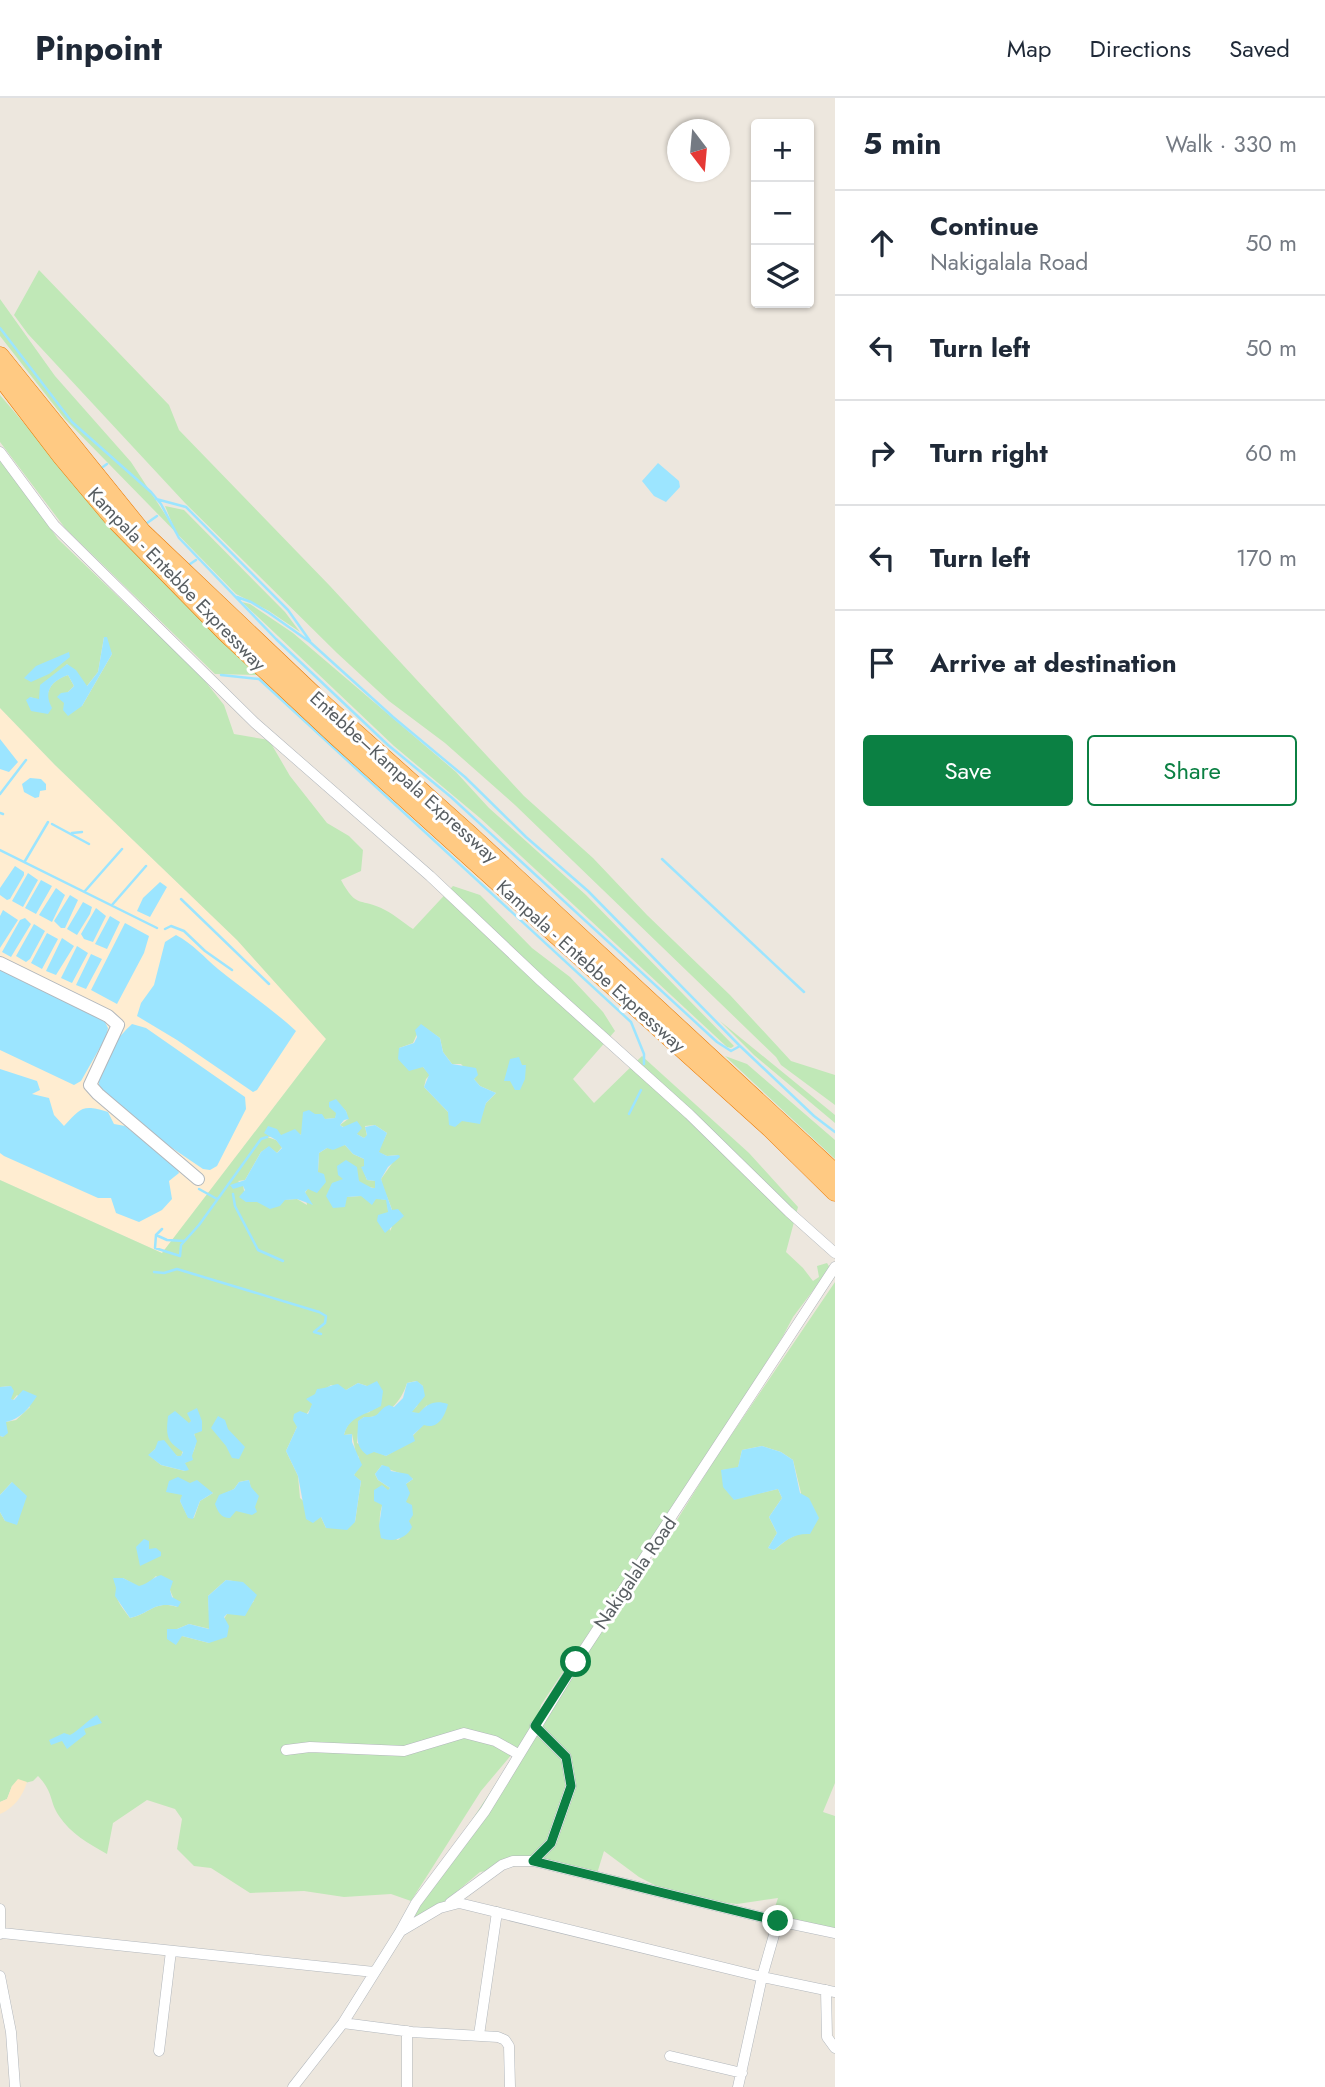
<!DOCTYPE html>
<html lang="en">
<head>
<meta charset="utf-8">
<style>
	body { margin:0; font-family:Jost,sans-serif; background:#f2f2f3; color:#1f2937 }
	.controls { position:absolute; right:21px; top:21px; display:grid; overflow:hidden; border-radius:7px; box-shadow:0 2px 5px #0004 }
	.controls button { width:63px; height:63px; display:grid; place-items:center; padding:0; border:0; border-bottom:2px solid #e0e1e3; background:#fff; color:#1f2937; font:35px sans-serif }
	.compass { position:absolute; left:667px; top:21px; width:63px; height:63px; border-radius:50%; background:#fff; box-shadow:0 2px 5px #0004; rotate:164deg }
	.stop { position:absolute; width:21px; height:21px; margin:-16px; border:5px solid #0b8043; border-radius:50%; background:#fff }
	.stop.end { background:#0b8043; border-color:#fff; box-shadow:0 2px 7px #0008 }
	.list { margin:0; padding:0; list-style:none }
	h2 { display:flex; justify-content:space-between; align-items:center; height:91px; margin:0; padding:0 28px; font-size:30px }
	h2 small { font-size:23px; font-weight:400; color:#747a83 }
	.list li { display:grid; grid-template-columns:46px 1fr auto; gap:21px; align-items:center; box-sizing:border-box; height:105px; padding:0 28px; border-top:2px solid #e0e1e3 }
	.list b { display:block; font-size:26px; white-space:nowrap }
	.list p { margin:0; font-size:23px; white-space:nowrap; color:#747a83 }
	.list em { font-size:23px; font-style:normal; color:#747a83 }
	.actions { display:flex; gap:14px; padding:21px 28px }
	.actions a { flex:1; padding:16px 0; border:2px solid #0b8043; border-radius:7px; text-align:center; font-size:24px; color:#0b8043 }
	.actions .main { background:#0b8043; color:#fff }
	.icon { flex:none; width:38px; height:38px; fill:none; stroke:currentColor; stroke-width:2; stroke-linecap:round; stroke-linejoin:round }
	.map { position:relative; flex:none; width:835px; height:1989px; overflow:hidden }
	header { display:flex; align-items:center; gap:42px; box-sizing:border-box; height:98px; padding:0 35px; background:#fff; border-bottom:2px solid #e0e1e3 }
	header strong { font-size:33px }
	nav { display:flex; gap:38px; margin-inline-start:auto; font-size:24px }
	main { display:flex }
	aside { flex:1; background:#fff }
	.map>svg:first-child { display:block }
	.commercial { fill:#ffedd1 }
	.green { fill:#c0e8b7; fill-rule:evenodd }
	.sand { fill:#fee8c8 }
	.water { fill:#9ce5ff }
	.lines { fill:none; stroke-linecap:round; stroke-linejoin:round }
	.stream { stroke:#9ce5ff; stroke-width:2.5 }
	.minor-casing { stroke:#b2b7bc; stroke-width:11 }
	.tertiary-casing { stroke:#b2b7bc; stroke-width:14 }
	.motorway-casing { stroke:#eb7900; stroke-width:19 }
	.minor { stroke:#fff; stroke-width:10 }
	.tertiary { stroke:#fff; stroke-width:12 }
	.motorway { stroke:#ffca83; stroke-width:18 }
	.route { stroke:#0b8043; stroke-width:9 }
	.labels { text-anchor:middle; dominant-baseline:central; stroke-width:6; stroke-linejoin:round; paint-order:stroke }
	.street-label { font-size:19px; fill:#585e62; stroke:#fff }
</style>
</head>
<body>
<header>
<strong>Pinpoint</strong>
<nav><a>Map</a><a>Directions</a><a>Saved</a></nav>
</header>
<main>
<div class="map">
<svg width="835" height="1989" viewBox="0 0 835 1989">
	<rect width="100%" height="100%" fill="#ede7de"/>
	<path class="commercial" d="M0,610L55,667L237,842L326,941L162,1155L0,1082Z"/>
	<path class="green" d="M39,172L169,307L179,332L330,488L524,698L593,760L647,817L730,897L791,963L835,977V1007L781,967L776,959L515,707L445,645L389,603L337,555L185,405L28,236L14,217Z
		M0,201L55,278L131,364L174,430L165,408L184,412L285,514L300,534L269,513L236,496L64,320L0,238Z
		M0,297L131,451L258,577L215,576L65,430L0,344Z
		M0,359L58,441L201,578L224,607L234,636L269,642L290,678L327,725L349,738L363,752L361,773L341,782C357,812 361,799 385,812C395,817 404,825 413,831L453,788L480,797L532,850L570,879L603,914L615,933L573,981L594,1005L642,958L749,1055L798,1109L786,1154L803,1170L813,1183L819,1179L817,1168L827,1165L830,1170L793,1219L783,1238L702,1365L541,1607L536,1625L654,1459L715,1361L835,1184V1685L823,1714L835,1718V1832L772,1818L778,1800L737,1806L678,1799L639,1779L604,1753L595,1782L528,1766L480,1774L442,1806L415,1820L412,1819L454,1749L528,1637L481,1693L411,1803L391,1796L344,1799L304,1793L250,1795L211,1770L194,1768L177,1751L182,1721L175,1711L147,1702L113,1725L107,1756C88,1745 71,1736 59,1718C49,1703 54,1695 38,1678L33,1683L12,1688L7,1701L0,1704V1414L5,1423L12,1384L0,1397V1338L3,1339L6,1324L16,1322L30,1309L17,1297L13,1302L10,1301L11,1288L0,1289V1082L162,1155L326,941L237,842L55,667L0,610ZM104,539L112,556L82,608L68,594L74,588L68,577C56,581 48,587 47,601L31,613L30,599L39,602L67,566L86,589L98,574ZM421,927L440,940L443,954L452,966H461L480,988L496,995L486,1005L481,1018L462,1023L448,1014L424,989L426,981L430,977L423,969L399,950L413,945ZM340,1008L346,1013L348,1021L340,1027L364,1040L367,1038L365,1028L375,1027L387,1035L378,1054L387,1058L398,1057L381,1081C384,1099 400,1115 390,1133L387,1102L361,1098L346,1099L344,1109L343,1081C354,1082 368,1090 375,1090V1083L367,1082L362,1069H365L364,1061L353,1056L345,1047L327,1050L319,1055L318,1074L305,1095L307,1107L297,1101L246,1104L243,1087L238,1083L245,1082L261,1054L269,1049L277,1055L282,1049L276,1042L267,1039L298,1036L302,1037L304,1014L325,1021L335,1020ZM416,1283L423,1288L417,1308L411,1314L419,1316L427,1307L424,1326L404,1347L386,1358L357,1345L359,1323L364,1319C386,1320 401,1305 407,1285ZM358,1285L367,1288L370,1314C356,1316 347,1324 344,1337L352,1336L356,1356L359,1359L354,1378L361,1383L355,1424L326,1430L321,1419L300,1400L298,1378L286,1353L297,1329L325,1291L331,1287L346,1292ZM191,1323C196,1343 200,1349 185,1365V1373L161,1367L149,1357L155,1351L181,1359ZM762,1348L781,1354L793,1362L801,1395L800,1435L788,1441L774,1452L768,1450L777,1435L769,1419L782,1400L778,1391L734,1401L722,1372L738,1370L742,1352ZM382,1367C392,1375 407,1375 413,1381L406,1386C406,1391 405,1398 405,1404C406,1420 412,1430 398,1442L382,1434C376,1420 383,1402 390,1390L378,1382L375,1376ZM249,1382L255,1409L236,1413L226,1395L234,1391L239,1384ZM190,1385H194L213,1395L200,1403L194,1420L188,1419L180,1403ZM156,1478L170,1492L177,1509C154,1502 150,1516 130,1520C118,1504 111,1498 123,1480L139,1489L148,1486ZM226,1482L233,1483L254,1503L248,1509L227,1516L209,1545L182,1538L168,1531H177L189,1526L210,1531L208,1498Z
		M242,504L250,506L293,535L456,674L489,710L586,797L734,948L731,950L727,949L480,720L394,648Z
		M720,923L835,1017V1025L754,957Z
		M725,958L747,966L835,1042V1061Z"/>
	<path class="sand" d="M18,1681L27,1684C23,1698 13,1711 0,1716V1704L7,1701L12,1688Z"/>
	<path class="water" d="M658,365L679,383L680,389L666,404L654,398L642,383Z
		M104,539H107L112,556L82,608L68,618L63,612L64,605L57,599L61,595L68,594L74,588L68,577C51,583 43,594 52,610L48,616L31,613L26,602L30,599L39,601L40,587L67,566L76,572L87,588L98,574Z
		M69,554L70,559L49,576L31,584L24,580L36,568Z
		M0,641L18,664L9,674L0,671Z
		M30,680L41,681L46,686V692L40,693L39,699L35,700L24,694L22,686Z
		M15,768L24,774V777L10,801L7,802L0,797V790Z
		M28,775L38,782L23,809L12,803Z
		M41,782L52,788L36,816L25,810Z
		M160,784L167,789L150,819L137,813L143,800Z
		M56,790L65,797L52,824L39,817Z
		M70,797L78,802L65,830H61L54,823Z
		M83,804L92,809L90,816L77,837L67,831Z
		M96,810L106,818L93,844L84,841L81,836Z
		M3,812L18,822L0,850V818Z
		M110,818L120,824L107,851L95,846Z
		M25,820L31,826L11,859L2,854L20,822Z
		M125,825L149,838L144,855L117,906L91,892Z
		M34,826L45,833L30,861L26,864L16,858Z
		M47,835L58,841L42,871L31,865Z
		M176,837C193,846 204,859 218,871C244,892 271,910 296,933L257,992L253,994L177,942L137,918L141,905L154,887L165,844Z
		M62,840L74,848L56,877L46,873Z
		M77,848L88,855L72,885L61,880Z
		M91,856L102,861L86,891L76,887Z
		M0,868L103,920L108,930L106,939L81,983L74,987L0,952Z
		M132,926L146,930L245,999L246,1011L217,1068L210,1072L203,1071L150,1035L100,991C93,968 117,940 132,926Z
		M421,926L440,940L443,954L452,966L476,970L478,977L474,981L480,988L496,995L486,1005L480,1026L462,1023L455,1029L449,1027L448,1014L424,989L429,977L423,969L409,973L398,961L399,950L414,945L417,939L415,932Z
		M519,959L522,967H526L525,981L520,992H515L510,983H504L510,961Z
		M0,971L37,983L40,992L32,996L49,1000L54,1017L64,1028C81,1010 82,1006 108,1014L114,1026L125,1028L177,1070L179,1075L169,1083L172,1101L162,1112L139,1124L116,1115L111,1100H98L4,1058L0,1055Z
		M336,1001L346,1013L349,1021L344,1022L340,1027L343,1029L357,1023L362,1030L357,1036L364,1040L367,1037L365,1029L375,1027L387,1035L379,1054L387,1058L399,1057L400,1059L388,1069L381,1081L392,1112L398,1111L404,1118L385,1135L377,1123L378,1117L388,1114L386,1102L376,1101L372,1107L361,1098L347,1099L345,1109L333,1110L326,1098L332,1085L343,1081L338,1077L337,1068L346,1062L357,1069L359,1083L372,1090H375V1083L367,1082L361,1069L364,1068V1061L353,1056L345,1047L333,1052L327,1050L319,1055L318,1074L324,1076L326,1084L317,1095L308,1091L305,1094L313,1107L297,1101L285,1102L280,1108L270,1111L257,1104H246L239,1099L245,1092L243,1088L233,1091L230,1087L245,1082L261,1054L269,1048L277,1055L282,1050L276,1042L264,1035L268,1028L277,1031L281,1037L295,1031L301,1037L303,1014L309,1012L315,1016H322L325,1021L335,1020L336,1015L329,1009V1004Z
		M377,1283L383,1293L381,1308C366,1317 349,1318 344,1337L352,1336V1344L362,1367L354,1377L361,1383L355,1424L347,1432L326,1430L321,1419L313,1425L306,1421L298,1378L286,1353L297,1329L293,1322L294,1316L300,1313L308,1316L312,1306L306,1301L315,1296L317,1291C325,1291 330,1287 338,1286L346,1292L358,1285L367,1288Z
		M417,1283L423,1288L425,1298L412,1314L419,1315C428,1305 435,1302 448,1306C445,1318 438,1332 424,1327L413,1337L415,1343L386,1358L374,1354L367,1357C354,1347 358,1338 358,1323L364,1319C382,1320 376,1312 389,1307L394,1309L403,1300L407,1285Z
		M11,1288L14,1293L11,1301L14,1302L23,1292L37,1298C29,1310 21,1321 6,1324L8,1335L3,1339L0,1338V1289Z
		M197,1310L202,1323V1333L194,1336L197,1343L192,1358L193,1362L185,1365L189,1372L185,1373L161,1367L148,1357L155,1351L158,1343L164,1342L177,1358H181L183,1354C166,1343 166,1338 168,1318L175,1313L189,1325L191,1323L187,1315Z
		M218,1318L225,1322L228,1331L245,1349L239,1361L232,1360L226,1348L211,1330Z
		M762,1348L781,1354L793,1362L800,1395L809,1400L819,1420L810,1436C794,1435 785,1443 774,1452L768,1450L777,1435L769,1419L782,1400L778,1391L734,1402L723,1389L721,1372L738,1369L742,1352Z
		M382,1367L389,1369L391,1373L408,1376L413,1381L406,1386L410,1395L406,1404L412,1407L413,1417L409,1423L412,1429C407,1440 393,1445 381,1440L379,1428L382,1407L374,1403V1392L382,1387L388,1392L390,1390L378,1382L375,1376Z
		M178,1379L190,1385L197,1382L213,1395L200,1403L193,1421L188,1420L180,1403L182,1397L166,1394L169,1383Z
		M249,1382L251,1389L259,1398L255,1409L257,1414L252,1417L236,1413L230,1420C221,1420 218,1414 215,1406L219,1397L234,1391L239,1384Z
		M12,1384L27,1398L17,1427L5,1423L0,1414V1397Z
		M144,1441L149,1443V1451L156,1450L161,1454V1458L140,1468L136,1449Z
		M161,1477L173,1483L170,1492L172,1499L181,1504L178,1509C154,1502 150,1516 130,1520L115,1498L116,1490L113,1480H123L139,1488C148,1486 153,1479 161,1477Z
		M226,1482L243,1484L257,1497L245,1518L227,1516L224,1519L229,1528L227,1539L209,1545L182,1538L176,1547L167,1541V1531H177L189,1526L209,1531L208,1498Z
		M97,1617L102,1625L84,1631L86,1636L67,1651L62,1643L51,1647L49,1642L64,1635L70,1637C80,1632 86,1623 97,1617Z"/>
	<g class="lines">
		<path class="stream" d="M0,230L72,324L151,394L161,406L179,440L276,541L388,647L451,699L717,944L731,953L740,948
			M100,371L107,366
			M156,401L186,409L288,512L310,543
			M147,425L157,418
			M190,466L196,462
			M237,499L251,504L269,515L310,544L393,619L465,679L526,739L588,793L739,947L814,1018L835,1034
			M221,577L259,581L631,924L644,956V966
			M0,696L26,662
			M0,715L3,716
			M52,726L89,746
			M72,735L82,734
			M0,752L157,830
			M662,761L804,894
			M25,763L48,724
			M85,793L122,751
			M181,801L269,886
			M112,807L146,768
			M165,831L171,828L184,833L205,853L232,872
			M629,1016L641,992
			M199,1091L217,1101
			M233,1096L235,1108L258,1152L283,1163
			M162,1131L156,1137L167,1142L184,1143
			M156,1137L155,1150L180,1158L181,1147L199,1127L261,1041L267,1039
			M154,1174L164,1175L177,1171L319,1214L326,1218L325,1225L314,1234L321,1236"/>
		<g class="minor-casing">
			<path id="minor" d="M0,354L54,427L255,625L430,778L541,883L689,1016L789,1114L835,1155
				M286,1652L310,1649L404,1653L464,1635L495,1643L518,1656
				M533,1763L551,1745L571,1688L566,1659L535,1628
				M450,1805L502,1767L513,1763H533L778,1823
				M0,1811V1836
				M401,1833L440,1810L459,1805L762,1879L835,1894
				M2,1835L374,1874
				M0,1878L11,1934L15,1989
				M826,1892L827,1939L835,1950
				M343,1925L412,1934L498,1939L505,1942L509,1948L510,1989
				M479,1937L497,1814
				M159,1953L171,1853
				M670,1958L742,1975
				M293,1989L343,1925L400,1834L416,1805L485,1713L576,1564L835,1169
				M407,1989V1933
				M738,1989L762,1879L778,1823L835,1835"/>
		</g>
		<g class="tertiary-casing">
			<path id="tertiary" d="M0,865L108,918L118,927L90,987L98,996L198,1081"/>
		</g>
		<g class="motorway-casing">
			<path id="motorway" d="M0,258L142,434L321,604L469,736L835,1075
				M0,278L62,359L114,421L226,535L336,638L771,1031L835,1094"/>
		</g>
		<use href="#minor" class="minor"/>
		<use href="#tertiary" class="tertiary"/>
		<use href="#motorway" class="motorway"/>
	</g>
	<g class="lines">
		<path class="route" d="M576,1564L535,1628L566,1659L571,1688L551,1745L533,1763L778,1823"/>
	</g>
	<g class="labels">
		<g class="street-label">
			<text transform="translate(177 481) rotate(46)">Kampala - Entebbe Expressway</text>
			<text transform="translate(404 679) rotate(42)">Entebbe–Kampala Expressway</text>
			<text transform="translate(591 868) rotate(42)">Kampala - Entebbe Expressway</text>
			<text transform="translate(635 1475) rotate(-56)">Nakigalala Road</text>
		</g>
	</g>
</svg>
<div class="controls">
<button>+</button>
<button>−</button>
<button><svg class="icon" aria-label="layers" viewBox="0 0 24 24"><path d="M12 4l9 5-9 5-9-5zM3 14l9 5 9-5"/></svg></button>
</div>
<svg class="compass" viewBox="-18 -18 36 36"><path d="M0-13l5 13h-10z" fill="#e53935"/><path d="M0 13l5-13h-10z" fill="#747a83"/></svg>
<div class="stop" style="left:576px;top:1564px"></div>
<div class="stop end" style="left:778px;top:1823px"></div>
</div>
<aside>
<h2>5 min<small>Walk · 330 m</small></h2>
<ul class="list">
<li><svg class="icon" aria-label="ahead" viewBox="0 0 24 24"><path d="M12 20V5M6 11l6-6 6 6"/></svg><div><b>Continue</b><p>Nakigalala Road</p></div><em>50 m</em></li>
<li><svg class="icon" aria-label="left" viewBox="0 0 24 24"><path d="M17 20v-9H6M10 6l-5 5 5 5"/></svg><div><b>Turn left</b></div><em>50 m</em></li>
<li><svg class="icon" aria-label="right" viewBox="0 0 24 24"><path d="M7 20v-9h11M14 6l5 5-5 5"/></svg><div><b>Turn right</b></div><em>60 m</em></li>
<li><svg class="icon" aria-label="left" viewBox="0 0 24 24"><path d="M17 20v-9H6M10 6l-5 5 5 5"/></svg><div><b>Turn left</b></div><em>170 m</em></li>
<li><svg class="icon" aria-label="arrive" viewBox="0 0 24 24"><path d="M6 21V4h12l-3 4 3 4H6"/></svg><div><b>Arrive at destination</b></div></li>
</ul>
<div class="actions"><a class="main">Save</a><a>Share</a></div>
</aside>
</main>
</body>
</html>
